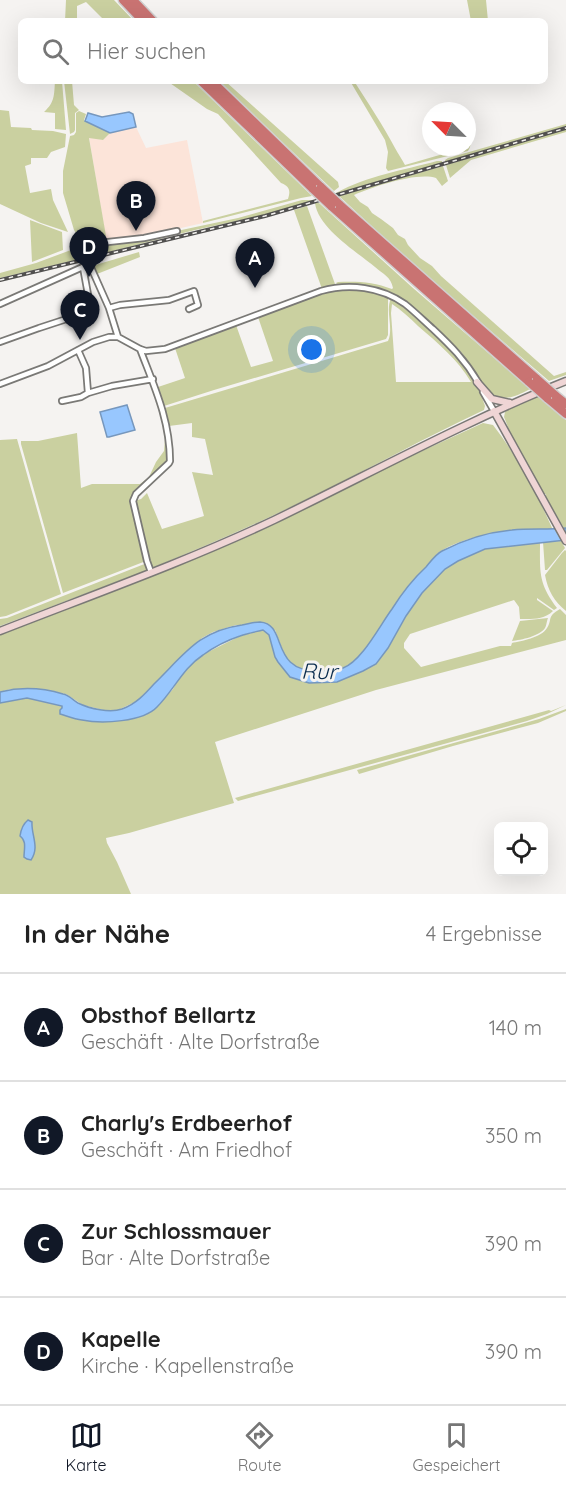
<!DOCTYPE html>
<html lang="de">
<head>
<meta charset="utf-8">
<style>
	body { margin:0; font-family:Quicksand,sans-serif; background:#f6f6f6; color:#222 }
	.controls { position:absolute; right:18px; bottom:18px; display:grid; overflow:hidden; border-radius:9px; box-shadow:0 6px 24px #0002 }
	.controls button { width:54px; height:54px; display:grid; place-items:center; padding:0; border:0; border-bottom:2px solid #e0e0e0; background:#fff; color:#222; font:30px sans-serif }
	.compass { position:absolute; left:422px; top:102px; width:54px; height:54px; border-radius:50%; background:#fff; box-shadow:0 6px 24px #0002; rotate:294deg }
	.you { position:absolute; left:312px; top:350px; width:21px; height:21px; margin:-15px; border:4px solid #fff; border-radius:50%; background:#1a73e8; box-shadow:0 0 0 9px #1a73e833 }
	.badge { display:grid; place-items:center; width:39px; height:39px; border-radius:50%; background:#111827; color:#fff; font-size:20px; font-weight:700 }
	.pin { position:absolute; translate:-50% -50px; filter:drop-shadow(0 2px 3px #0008) }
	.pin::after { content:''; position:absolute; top:32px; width:21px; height:18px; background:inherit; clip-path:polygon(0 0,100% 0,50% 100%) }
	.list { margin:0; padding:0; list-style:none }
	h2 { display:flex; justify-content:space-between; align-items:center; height:78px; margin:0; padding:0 24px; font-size:26px }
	h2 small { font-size:20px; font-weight:400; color:#767676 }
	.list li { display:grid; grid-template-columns:39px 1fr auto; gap:18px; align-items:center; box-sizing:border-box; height:108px; padding:0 24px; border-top:2px solid #e0e0e0 }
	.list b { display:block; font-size:22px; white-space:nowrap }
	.list p { margin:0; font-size:20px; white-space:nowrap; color:#767676 }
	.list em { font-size:20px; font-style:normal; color:#767676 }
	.icon { flex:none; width:33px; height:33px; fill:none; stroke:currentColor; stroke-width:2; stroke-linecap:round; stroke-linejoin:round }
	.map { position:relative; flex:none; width:566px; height:894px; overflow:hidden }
	.search { position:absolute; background:#fff; box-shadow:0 6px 24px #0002; left:18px; right:18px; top:18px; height:66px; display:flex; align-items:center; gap:15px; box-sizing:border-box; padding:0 21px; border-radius:9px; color:#767676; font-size:22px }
	.sheet { height:510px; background:#fff }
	nav { display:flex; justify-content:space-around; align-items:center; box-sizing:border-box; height:84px; border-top:2px solid #e0e0e0; background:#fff; font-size:16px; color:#767676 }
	nav a { display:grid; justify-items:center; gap:3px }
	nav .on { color:#111827 }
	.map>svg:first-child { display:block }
	.commercial { fill:#fce4d9 }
	.green { fill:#cad0a0; fill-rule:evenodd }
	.water { fill:#98c7fe; stroke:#7697bd; stroke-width:1.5 }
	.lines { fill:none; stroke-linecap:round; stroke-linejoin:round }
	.street-casing { stroke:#7a7976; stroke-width:8 }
	.secondary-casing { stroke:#7a7976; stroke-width:9 }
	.highway-casing { stroke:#cfcfcf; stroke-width:11 }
	.street { stroke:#fff; stroke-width:4.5 }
	.secondary { stroke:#efd5d5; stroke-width:6 }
	.highway { stroke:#c97372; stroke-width:8 }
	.rail-casing { stroke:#51504f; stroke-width:4 }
	.rail { stroke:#f5f3f1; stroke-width:1.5; stroke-dasharray:4.5; stroke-linecap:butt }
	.highway-bridge-casing { stroke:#cfcfcf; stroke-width:11; stroke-linecap:butt }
	.highway-bridge { stroke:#c97372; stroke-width:8 }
	.labels { text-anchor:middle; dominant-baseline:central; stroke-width:6; stroke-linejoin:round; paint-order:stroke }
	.water-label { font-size:22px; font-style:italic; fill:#0b2d4f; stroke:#f5f3f1 }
</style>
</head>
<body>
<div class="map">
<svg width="566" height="894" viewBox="0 0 566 894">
	<rect width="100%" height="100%" fill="#f5f3f1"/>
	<path class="commercial" d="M136,127L146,148L187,140L203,223L146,236L106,239L89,137L103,140L110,133Z"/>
	<path class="green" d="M66,0H114L134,21H105L86,2L77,6V21H65Z
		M467,0H486L488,21H471Z
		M55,81H62L66,130L55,129V113L44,112C55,102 54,95 55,81Z
		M64,81H72L74,105L79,110L75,113V130L74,132L70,134Z
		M167,81H193L312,196L301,198L203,223V221L288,199C291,190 289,186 281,183L218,114L207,109Z
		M218,81H225L338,182L339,187L334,191Z
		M350,81H354C368,103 383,125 395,148C398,154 402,159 405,165L443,154L462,151L469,148L467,135V114C469,126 475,141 468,151L388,171L386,168L388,152L385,140Z
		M0,110L9,111L11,127L31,128L32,130L53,131L66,134L65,147L51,152L47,158H31V164L25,166L30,193L51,189L53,200L68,232L41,223L0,204Z
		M79,111L86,114L84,120L85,121L110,133L103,140L89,138L106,236L87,239V243H82L74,230L63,193V171L70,136L74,135L76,132V113Z
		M566,124V126L445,162V160L448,158Z
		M566,129V132L471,160L450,178L446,165Z
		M437,161H442V163L337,194L336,193C367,176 404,170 437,161Z
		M443,166L448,181L442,186L436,178C416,172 373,187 354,195L360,202L368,207L372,213L381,219L393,228L398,235L405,239L408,245L420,258L432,266L441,276L554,376L566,372V375L549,381L412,263L339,196Z
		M302,200H315L260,216L195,230L89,257L86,251L88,247H91L92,249L238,218Z
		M315,203H319L413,288L530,389C515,397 508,400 491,396L462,353L455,346C424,315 386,276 338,285L336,283L338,282C357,281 374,282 392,289L393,288C391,277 383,274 375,267C357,252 318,228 315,203Z
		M307,206L335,284L333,287L322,289L294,210Z
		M30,220L62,232L63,250L32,262Z
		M79,247L81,248L84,258L0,278V273L36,263Z
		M139,252L140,257L97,274L92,266Z
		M345,289L370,291L388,297V335L386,339L214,390L164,406L158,387L185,378L175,348L236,325L251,367L273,361L258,317L326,292Z
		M391,298L410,312L458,357L465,365L480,392L485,406L484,410C424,438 367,470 307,499C257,524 205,546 152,568L148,560L134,501L141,499L147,493L162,529L204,516L192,472L213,475L205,439L192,437V423L169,426L165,408L388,341C394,327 385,312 391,298ZM392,304C401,310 410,318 418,326C438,343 458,360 471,382H396L391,313Z
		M538,396L566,420V528H564L546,498V494H542L510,432L504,417L505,412L511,408Z
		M164,422L169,456L167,460L132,498L146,561L63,593L21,444V441H38L77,433L81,488L92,484H140L149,477L156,462L164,451L165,439Z
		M483,423L493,425C518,457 536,492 553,530C516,531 475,531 441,551C436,554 432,560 428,565L361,654L349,665L337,670L310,671L295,667L285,656L275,630L236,625L213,632L202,638L189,649L137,701L116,711L103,710L83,705L66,694L11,689L0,692V635L133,584L240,540L275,524L385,468Z
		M17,439L61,594L6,616L0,617V440Z
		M561,541L565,548L547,570H545L543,542Z
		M540,542C540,572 538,583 557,608L554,610L537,598V600L553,611C544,620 532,619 520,619L519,607L514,600L410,634L404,643V648L421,667L500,646H511L512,643C521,641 541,638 547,628C553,619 546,617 560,609L566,615V640L376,690L215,742L234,803L129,833L106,838L107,843L117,862L131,894H0V703L27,698L62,706V708L60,714L79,720H128L139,716L153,710L158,706L173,689L179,678L191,664L204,654L240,636L263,630L269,635L275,657L290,677L309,683L337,682L363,671L376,664L388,648L406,616L422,593L445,569L458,561L485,549Z
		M565,550L566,551V611C554,601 548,591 545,575L562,553Z
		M147,563L149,567L145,571L0,626V619L7,618Z
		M548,618C547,620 546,627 545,628C540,636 521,640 512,641L520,621Z
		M566,705L547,714L527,721L238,801L235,798L549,710L551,711Z
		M566,709V711L538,723L453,746L359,774L357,770L539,719Z"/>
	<path class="water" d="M129,112L133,114L136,127L110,133L85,121L88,113L102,117Z
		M127,405L135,430L109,437H107L100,412Z
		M566,528V540L485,549L458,561L445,569L422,593L406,616L388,648L376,664L363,671L337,682L309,683L290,677L278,662L275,657L269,635L263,630C255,632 248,633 240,636C228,640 214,647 203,655C183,668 174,690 157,707C143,722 102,724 82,720C74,719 67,716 60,714V710L62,708V706L27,698L0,703V692C20,687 43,688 63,694C69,695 73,700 78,703C90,709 110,713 122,709C136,704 145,694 154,684C184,655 198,631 242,625C248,624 254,622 260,622C289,624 268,673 321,671C328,670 337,671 343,668C362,661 380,625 392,609C402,593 413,579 426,567C431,561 436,554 442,551C463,540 488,532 512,530C530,528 548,530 566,528Z
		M28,820L32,822C31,835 40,847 31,860L27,859L24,857C24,849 27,841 20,836C21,829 23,824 28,820Z"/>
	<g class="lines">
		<g class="street-casing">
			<path id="street" d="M0,304L85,266
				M109,308L120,305L169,300L194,291L198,305L189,309
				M118,337L109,308L81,245L144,238L177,231
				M0,342L39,328L91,311L83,267
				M140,349C154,386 170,420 170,461L169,463L136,494L133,501L147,561L151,572
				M78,350L86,368L88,393L112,386L153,379
				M0,384L48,366L93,342L109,337H118L140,349L146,351L165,349L321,291C349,283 381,287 405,304C415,312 424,321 433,329C451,346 465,360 478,382
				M483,392L494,411
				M62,401L81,397L88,393"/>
		</g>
		<g class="secondary-casing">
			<path id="secondary" d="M477,382L492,399L510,403
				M494,411L566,541
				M0,631C92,595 185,562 274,520C371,473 466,421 566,381"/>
		</g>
		<g class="highway-casing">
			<path id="highway" d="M123,0L143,21
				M133,0L153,21
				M201,81L313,189
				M212,81L321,187
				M339,204L537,379
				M331,206L529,382
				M555,395L566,404
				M547,398L566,414"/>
		</g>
		<use href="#street" class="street"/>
		<use href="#secondary" class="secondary"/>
		<use href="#highway" class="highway"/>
		<g class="rail-casing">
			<path id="rail" d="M0,280L265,216L566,128"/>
		</g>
		<use href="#rail" class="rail"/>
		<g class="highway-bridge-casing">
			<path id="highway-bridge" d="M321,187L339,204
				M313,189L331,206
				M537,379L555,395
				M529,382L547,398"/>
		</g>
		<use href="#highway-bridge" class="highway-bridge"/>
	</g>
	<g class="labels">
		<g class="water-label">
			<text transform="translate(319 671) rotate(1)">Rur</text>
		</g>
	</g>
</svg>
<div class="controls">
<button><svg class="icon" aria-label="locate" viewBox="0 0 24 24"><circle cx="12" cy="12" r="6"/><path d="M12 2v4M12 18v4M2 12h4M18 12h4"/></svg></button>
</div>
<svg class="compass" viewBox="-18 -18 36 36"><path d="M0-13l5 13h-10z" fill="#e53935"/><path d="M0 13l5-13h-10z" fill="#767676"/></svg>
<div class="you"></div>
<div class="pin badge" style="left:255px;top:288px">A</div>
<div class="pin badge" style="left:136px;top:231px">B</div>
<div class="pin badge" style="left:80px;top:340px">C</div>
<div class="pin badge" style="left:89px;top:277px">D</div>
<div class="search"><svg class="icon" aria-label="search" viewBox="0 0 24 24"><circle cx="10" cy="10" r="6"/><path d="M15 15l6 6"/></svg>Hier suchen</div>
</div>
<section class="sheet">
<h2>In der Nähe<small>4 Ergebnisse</small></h2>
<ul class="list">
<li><span class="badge">A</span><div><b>Obsthof Bellartz</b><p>Geschäft · Alte Dorfstraße</p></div><em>140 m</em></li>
<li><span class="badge">B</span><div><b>Charly's Erdbeerhof</b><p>Geschäft · Am Friedhof</p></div><em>350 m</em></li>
<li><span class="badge">C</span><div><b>Zur Schlossmauer</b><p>Bar · Alte Dorfstraße</p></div><em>390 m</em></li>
<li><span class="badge">D</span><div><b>Kapelle</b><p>Kirche · Kapellenstraße</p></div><em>390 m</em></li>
</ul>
</section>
<nav>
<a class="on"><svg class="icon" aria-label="map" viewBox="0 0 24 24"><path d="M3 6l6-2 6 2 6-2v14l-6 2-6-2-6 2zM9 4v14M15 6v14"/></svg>Karte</a>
<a><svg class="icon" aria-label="directions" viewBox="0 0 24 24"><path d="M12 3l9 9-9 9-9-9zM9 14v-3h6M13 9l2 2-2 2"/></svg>Route</a>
<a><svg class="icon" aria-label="saved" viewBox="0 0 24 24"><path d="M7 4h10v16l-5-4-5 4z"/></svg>Gespeichert</a>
</nav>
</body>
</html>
